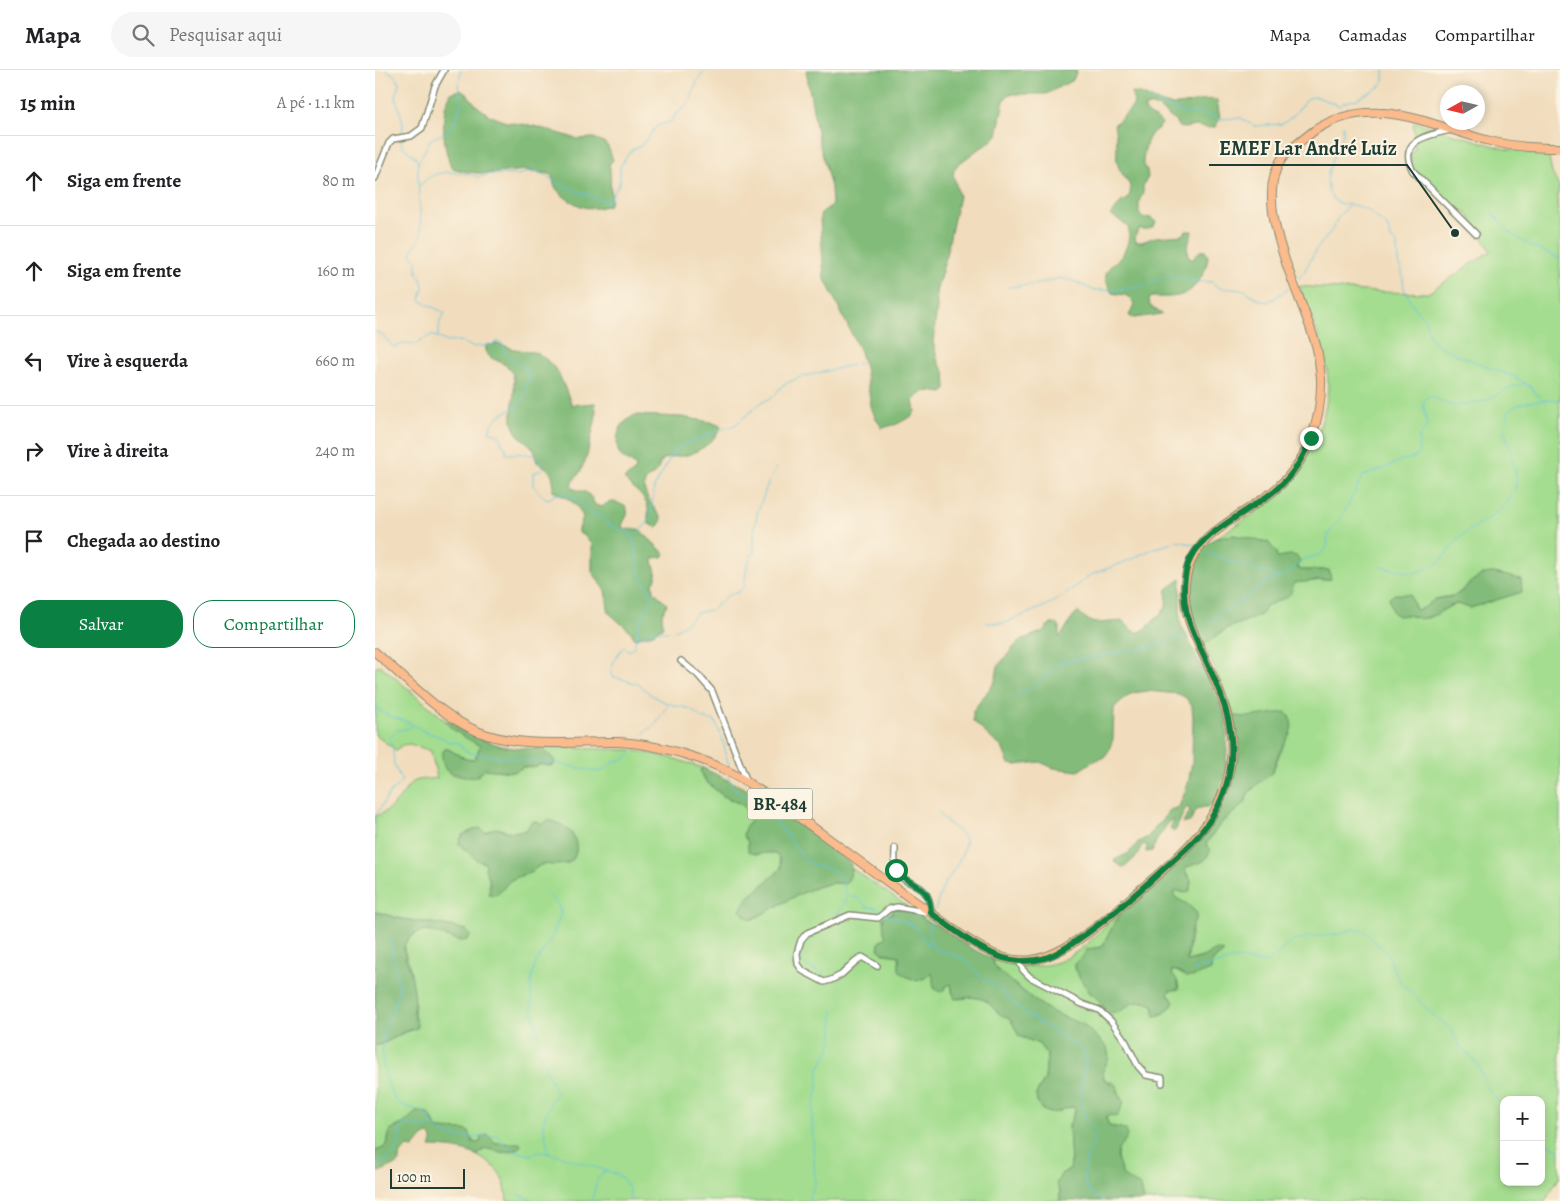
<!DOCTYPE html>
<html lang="pt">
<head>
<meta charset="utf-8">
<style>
	body { margin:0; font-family:Alegreya,serif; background:#f6f6f6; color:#202124 }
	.controls { position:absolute; right:15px; bottom:15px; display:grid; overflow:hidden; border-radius:10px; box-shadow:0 2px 8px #0003 }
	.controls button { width:45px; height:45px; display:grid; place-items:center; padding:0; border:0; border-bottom:1px solid #e0e0e0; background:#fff; color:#202124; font:25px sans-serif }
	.compass { position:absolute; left:1065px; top:15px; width:45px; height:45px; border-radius:50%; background:#fff; box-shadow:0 2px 8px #0003; rotate:262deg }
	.scale { position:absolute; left:15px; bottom:12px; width:75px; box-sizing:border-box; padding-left:5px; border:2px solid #1f3d34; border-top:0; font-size:14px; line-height:18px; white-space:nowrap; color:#1f3d34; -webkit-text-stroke:4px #fcf5e5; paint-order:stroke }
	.stop { position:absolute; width:15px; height:15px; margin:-11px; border:4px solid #0b8043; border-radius:50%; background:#fff }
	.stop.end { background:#0b8043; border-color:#fff; box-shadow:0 1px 5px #0008 }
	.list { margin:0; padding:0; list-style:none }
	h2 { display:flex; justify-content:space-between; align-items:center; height:65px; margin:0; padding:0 20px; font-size:21px }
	h2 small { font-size:16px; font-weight:400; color:#757577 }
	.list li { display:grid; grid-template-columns:32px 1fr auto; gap:15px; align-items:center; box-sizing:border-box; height:90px; padding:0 20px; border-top:1px solid #e0e0e0 }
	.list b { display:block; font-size:19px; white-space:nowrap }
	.list em { font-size:16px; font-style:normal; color:#757577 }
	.actions { display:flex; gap:10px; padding:15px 20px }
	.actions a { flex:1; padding:11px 0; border:1px solid #0b8043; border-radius:20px; text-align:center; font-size:18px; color:#0b8043 }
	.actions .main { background:#0b8043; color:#fff }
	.icon { flex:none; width:28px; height:28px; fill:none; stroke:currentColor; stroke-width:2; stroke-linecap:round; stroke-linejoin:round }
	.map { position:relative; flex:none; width:1185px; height:1131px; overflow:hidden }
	header { display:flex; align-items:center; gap:30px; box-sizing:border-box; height:70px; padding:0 25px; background:#fff; border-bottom:1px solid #e0e0e0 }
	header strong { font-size:24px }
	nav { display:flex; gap:28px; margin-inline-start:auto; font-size:18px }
	.search { width:350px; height:45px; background:#f6f6f6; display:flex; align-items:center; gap:12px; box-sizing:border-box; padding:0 18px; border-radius:28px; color:#757577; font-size:19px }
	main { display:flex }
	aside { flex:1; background:#fff }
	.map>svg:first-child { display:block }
	.green { fill:#a4dd8f; stroke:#628d62; fill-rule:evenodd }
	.forest { fill:#83bc7a; stroke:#517c57 }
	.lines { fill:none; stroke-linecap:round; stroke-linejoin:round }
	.stream { stroke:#60c4dd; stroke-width:1 }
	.street-casing { stroke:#888d78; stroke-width:8 }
	.primary-casing { stroke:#888d78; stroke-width:10 }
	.street { stroke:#fff; stroke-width:5 }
	.primary { stroke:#fbbb8c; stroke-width:8 }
	.route { stroke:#0b8043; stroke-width:6 }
	.labels { text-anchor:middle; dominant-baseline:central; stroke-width:4; stroke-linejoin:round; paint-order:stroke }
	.shield { fill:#fcf5e5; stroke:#617469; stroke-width:1 }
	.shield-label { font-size:18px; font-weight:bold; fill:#1f3d34 }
	.leader { fill:none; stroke:#1f3d34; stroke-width:2 }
	.callout-dot { fill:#1f3d34; stroke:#fcf5e5; stroke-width:2 }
	.callout-label { font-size:20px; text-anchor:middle; font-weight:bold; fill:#1f3d34; stroke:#fcf5e5; stroke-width:4; stroke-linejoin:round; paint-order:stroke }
</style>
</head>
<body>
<header>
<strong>Mapa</strong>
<div class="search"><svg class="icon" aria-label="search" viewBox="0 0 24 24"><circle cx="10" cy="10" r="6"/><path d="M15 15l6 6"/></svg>Pesquisar aqui</div>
<nav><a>Mapa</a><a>Camadas</a><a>Compartilhar</a></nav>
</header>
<main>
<aside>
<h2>15 min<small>A pé · 1.1 km</small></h2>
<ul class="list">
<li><svg class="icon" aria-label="ahead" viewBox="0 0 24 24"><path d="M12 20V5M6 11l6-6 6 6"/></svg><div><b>Siga em frente</b></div><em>80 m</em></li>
<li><svg class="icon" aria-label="ahead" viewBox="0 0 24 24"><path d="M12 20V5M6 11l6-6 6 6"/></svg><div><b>Siga em frente</b></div><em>160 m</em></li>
<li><svg class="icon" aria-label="left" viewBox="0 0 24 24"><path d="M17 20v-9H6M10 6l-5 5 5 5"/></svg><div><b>Vire à esquerda</b></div><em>660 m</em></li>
<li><svg class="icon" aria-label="right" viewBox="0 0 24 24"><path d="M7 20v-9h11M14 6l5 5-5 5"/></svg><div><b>Vire à direita</b></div><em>240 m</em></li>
<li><svg class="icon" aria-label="arrive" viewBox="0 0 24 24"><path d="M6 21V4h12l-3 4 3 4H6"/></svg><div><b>Chegada ao destino</b></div></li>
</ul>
<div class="actions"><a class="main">Salvar</a><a>Compartilhar</a></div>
</aside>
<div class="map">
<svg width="1185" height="1131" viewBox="0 0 1185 1131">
	<rect width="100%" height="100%" fill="#fcf5e5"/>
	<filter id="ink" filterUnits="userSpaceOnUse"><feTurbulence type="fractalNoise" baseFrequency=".02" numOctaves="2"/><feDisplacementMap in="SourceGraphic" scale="10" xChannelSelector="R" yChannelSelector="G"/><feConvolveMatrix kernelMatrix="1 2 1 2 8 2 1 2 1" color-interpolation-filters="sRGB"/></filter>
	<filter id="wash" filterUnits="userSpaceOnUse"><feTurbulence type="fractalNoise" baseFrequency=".0096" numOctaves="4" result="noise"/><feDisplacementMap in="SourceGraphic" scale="20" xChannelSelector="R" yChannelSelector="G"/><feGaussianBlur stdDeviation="1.12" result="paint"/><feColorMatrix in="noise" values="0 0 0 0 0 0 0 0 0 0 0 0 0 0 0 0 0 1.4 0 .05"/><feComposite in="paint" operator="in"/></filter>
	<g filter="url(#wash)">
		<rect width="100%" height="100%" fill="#f1ddbd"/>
		<path class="green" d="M1039,52L1130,79L1173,82L1177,103L1184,117L1182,136L1185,150V1106L1170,1131H769L766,1117C761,1113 756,1112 751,1109C737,1098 744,1072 746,1058L734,1056L731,1048L733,1046L738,1044L742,1046L747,1031L743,1019L738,1012L730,1010L728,1003L730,994L694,949L677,942L659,930L621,899L617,889C638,897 665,899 686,891C707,882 733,854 749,838L727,877L713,879L710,881L709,885L700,894V899L714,922L725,931L730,938L747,941C754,931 768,930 778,935L780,946L788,944L798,935L797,929L793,924L794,921L804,918L802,910L797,904V900C802,901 804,903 808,905C817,910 828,901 836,897L837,891L848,883L837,882L832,886L812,891L818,852L798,826V823L802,821L808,822L816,814C816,808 812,805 810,799L812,797L827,792L833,786L830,774L846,753L870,733L873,724L886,711L897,703L908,676L871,647L859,646L840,599L829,575L852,558L887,544L891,536L918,513L956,509L953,500H925L922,497L923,494L901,487L893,472L858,465L841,468C859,456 879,445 895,431C929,401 959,346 952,299C947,270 935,243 924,216L1002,222L1053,223L1116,181L1092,143L1073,134L1037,99L1036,83L1039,81L1040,76L1037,70L1040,66L1038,55ZM1118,503L1146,510V522L1095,538L1082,534L1075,536L1053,548L1039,547L1032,545L1035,524L1041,540L1049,539L1054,535L1060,529L1081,525L1098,510ZM1129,1030H1166V1112H1129Z
			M5,595L71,651V653C82,663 93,668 105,676L101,687L98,690L91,689L71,678L67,683C68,688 68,694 70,699C75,707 96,709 104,705C106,703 108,701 110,699L138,702L149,697L154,698L166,694L174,696L179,695L180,691L176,686L158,679L160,677L257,680L297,688L328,698L325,700L330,711L348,726L381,741V744L370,758L368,765L382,785C396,779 405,783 406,799L382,820L376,850C395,841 449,806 468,814C475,810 475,805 476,798L532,836L519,838L517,843L508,847L509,862L511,867L505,871L503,877L508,884L525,886L524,897L553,906L557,901L559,908L569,920L571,916L576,914L577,923L584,929L597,927L607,929L613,932L618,938L626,945L636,950L644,966L664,974L672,985L670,1009L661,1024L662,1032L667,1040L684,1041L690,1038L699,1037L700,1040L694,1056L696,1094L695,1100L687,1103L683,1117L685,1121V1131H132C130,1106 125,1099 103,1086L105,1082C115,1076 116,1080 125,1082C130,1083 137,1081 142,1080L133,1074L121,1073L113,1065L106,1067L105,1072L103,1073L98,1072L94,1062C83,1059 71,1062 61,1058L57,1048C45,1051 28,1051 18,1059C7,1067 21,1076 0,1081V976C14,973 24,963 38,960L40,932L35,897L29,879L30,872L36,866L44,862L56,861L70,866L92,860L64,854L27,849L6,843L0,842V746C11,744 21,733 28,724C31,720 33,715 38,712C45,708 54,710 62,708L56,681L35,674L27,675L21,680L0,665V598ZM158,751H161L167,754L201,778C200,803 180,790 165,795C162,797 159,800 156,802C150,805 140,806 134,811C127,817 126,828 114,824V807L110,793L102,790L84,774L87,765L104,758L110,763L123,758L136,762L153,760L155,753Z"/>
		<path class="forest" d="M431,0H702L698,10L671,24H634L629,30L622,65L614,73L602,80L581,96L578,104L584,126L569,194L561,222L562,237L558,272L563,292L570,303L571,318L568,323C552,321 549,318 538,331L540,341L537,346L522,354L507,358L500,347L496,336L490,297L484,279L449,207L445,147L446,143L457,135L456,117L443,68Z
			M85,20L92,24L102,36L114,45L131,52L159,56L203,69L219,68L230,73L233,77L238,90L234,95L235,99L236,131L234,135C227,137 221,139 214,138C204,137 186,127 181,118C177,113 180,110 175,104L157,102L152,100C123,102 106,107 77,98C69,83 67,55 70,38C71,33 74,28 76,23Z
			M756,23C771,23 782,34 798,35C813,36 828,27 842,30L845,49L840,57L833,58L820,56L809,58L804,57L799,50L784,38L778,35L770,37V40C774,47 782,47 787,54C784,58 782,59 778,62C771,69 768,85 768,94L772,100L773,107L768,116V123L764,131V143L767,147L776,148L781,152L779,156L773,159H764L761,164L760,170L761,172H767L780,167L808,165L811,161H817C816,173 808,177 815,189H819C821,184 824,180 830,181L833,186C832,197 829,203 823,212C811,229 796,227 777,227L774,229L775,236L787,244L759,248L754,246L759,234C755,223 746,225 737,223C734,217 730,210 731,204C733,197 739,193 744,189C752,180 756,167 753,156L736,145L748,130L751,131C764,114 745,109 742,91C741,87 742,83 742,79C742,71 741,63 739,55L758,36L759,32Z
			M124,274L139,279L163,283L173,291L183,302L197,335L220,333C223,348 218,358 215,372C213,379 213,384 210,391C208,395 206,401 203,405C199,410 196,411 197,418C210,423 214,420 220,435L227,437C236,429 242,432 251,437C255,446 249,448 247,456C250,461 258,459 264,459C273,467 281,476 290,484L288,487L279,488L278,491C279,499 285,506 278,513L279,521L292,534L287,544L288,556L286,559H282L279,564L264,567L260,569L255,561L234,543L230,520L217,501V474L210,466L204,463V459L208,447C202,432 192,428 178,421C179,403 177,401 162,392C160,388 161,384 159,380C151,368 139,368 137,350C136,337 143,310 136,300C129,291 117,291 111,283V275Z
			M260,345L307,347L335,352L346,356C342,370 325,381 312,385C304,387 296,386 289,389C283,393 285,398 281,402C278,406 272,407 270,412C265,423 282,441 287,449L284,456L281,457L274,454C272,448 274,444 273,438C270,425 258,419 250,410L249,409L261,400L260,395C256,392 250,390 246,386C239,377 242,359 250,352C253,349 257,347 260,345Z
			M858,465L893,472L901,482L902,487L915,485L922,486L925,491L922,497L925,500H954L956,509L919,513L916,523L912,527L891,536L887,544L879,548L852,558L829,575C824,563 817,551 814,538C808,516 818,481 839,469C845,466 852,466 858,465Z
			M1118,503L1146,509L1147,522L1095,538L1082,534L1075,536L1060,545L1047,549L1032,545L1023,546L1018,543L1014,528L1020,524H1035L1041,540C1054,538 1053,532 1061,529C1068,527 1075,528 1081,525C1096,517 1099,503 1118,503Z
			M806,509L805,546L806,555L840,623L851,650L852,680L850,701L844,723L837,736C832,737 825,737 821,740C815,746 820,754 808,753L815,741L813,737L810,739L800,761H797L795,758L799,750L796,749L782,769L777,781L771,782L772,775L769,774L765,778L764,784L749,798L740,792L739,790L752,784L759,778L763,772L773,767L795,740L804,737L813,714L817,692L818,647L817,636L811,628L804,624L772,621L758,623L746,631L739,638L738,669L733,682L729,687L715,693L703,701L679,698L665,692L641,695L634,694L627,677L619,671L598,651V641L619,613L621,608L623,596L645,570L667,562L671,557L676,554H681L684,556V567C692,560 694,549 702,542L716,552L722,553L748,551C751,554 756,560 760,562C769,565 784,544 791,538L792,519Z
			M910,642L915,646L917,656L915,664L903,685L897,703L886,711L873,724L870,733L846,753L831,774L836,780L829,791L812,797L810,799L812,805L816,809L815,821L811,823L802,821L798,823L801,828L812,834L822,843L821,850C813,858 814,879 812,891L825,888L842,880L848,881V883L837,891L836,900L817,907H811L803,901L797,900V904L802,910L804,919L794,921L793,924L799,932C795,940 788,944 780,946L778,935C755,924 749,945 738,943C731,942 728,935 724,930C721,927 717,925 715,922C709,915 700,902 700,894L709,885L710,881L713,879L727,877C734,864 741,848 750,837C789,794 848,765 858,703C862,684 860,665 859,646L871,647Z
			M71,651H75C92,662 111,673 132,677C142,679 153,677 163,679C171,681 179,687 180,694L174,696L166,694L160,697H148L138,702L110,699C107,702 104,705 100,707C96,708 93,706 89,706C73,702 67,701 67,683L71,678L91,689L98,690L101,687L105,676C92,668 82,664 71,653Z
			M328,698L375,721L440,765L476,794C475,802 477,810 468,814C449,806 395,841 376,850L370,846L365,840L370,831L375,826L406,799C406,770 384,791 373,781V772L368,765L370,758L381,744V742L372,740C367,733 359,731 351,727C342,722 328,710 325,700Z
			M173,750C185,753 196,758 200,770C205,785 196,795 181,795C176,795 170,794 165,795C162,797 159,800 156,802C150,804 144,806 138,809C128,814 127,828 114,824C117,815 114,807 110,799L111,796L110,793L102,790L84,774C84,764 96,761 105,758L110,763L119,758L136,762L152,760L155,753C160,750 162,752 167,754Z
			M519,838L539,841L553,852L562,855L590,875L617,889L621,899L659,930L677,942L709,955L732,977L734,988L729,998L728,1007L730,1010L741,1015L745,1028L749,1032L742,1047L735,1045L731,1048L734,1056L746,1058L751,1060C756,1074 736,1075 744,1094C745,1098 746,1102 748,1105C752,1111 761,1112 766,1117L769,1131H685V1121L681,1114L687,1103L695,1100L696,1094L694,1056L700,1040L699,1037C692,1036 689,1040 683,1042C669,1045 661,1037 661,1024L670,1009L672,985L664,974L644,966L636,950L626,945L618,938L613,932L607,929L597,927L580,929C577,923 578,919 576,914L571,916L567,922L563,921L559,918L557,902L550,908L542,911C536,908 526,906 524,899C523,895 525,891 524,886C514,883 500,886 505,871L511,867L509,862L508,847L517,843Z
			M0,842C10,843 18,848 27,849C43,853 86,853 96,865C87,885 55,846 34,869C31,871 29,875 29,879C29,889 36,899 37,909C38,916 40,925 40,932C39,936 38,939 39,943C39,949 43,952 42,958L28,962L15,970L0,976Z
			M41,1042H48L54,1043L61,1058L64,1059L90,1060L94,1062L98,1072L103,1073L105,1072L106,1067L113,1065L121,1073H145L146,1076C142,1080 133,1083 126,1082C117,1081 109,1074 103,1086C91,1079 69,1077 55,1077C58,1072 58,1068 54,1064C46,1065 44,1073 38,1078L32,1077C27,1082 23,1086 24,1093L4,1102L0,1101V1081C16,1077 12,1072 15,1059C26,1058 33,1049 41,1042Z"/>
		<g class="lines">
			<path class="stream" d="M11,0L18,4L24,12C24,17 21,20 21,25C21,38 31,49 27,63
				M773,29L810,44L825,42L843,49L866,48L879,56L907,54L918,46L932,29L937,27H942L965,36
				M965,36L968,33L982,29L1006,16L1009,11V0
				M968,56C970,71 958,84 954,99C951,112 951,130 967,134C973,135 980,135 986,137C992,139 997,144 1002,148C1006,151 1011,154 1013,159C1016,167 1014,168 1022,174L1023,193L1027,201L1029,219L1042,241L1050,249L1054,264L1058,270L1064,276L1080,284L1142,308L1155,317L1166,329
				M26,69L27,76L40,87L43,92V110L46,162C45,171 38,176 36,184L42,191V203L47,211L48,218L45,229L46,231L70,243L65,252L63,266
				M43,93L56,69L70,63L81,51L86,34L83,15L86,0
				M43,117L53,108L61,104L71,102L93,104L104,107L116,104L142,105L158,100L165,103L191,117L231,132L235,129L245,112V97L252,86L257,80L267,75L282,56L296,52L300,45L310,37L316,29L322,12L330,0
				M1116,141C1138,171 1153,174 1185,189
				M924,208L929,202L941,180L957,160L964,146L974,135
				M634,217L663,214L685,208L698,211L718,220H744L768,216L794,205L818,211L837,212L844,218L869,220L885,230L891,232L897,230L913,219
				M0,262L7,264L16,275L20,277L30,273L41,274L46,270L57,265L73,272L86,271L97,277L117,275L123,271L126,272L130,284L150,298L154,307L148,328L143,336L125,345L117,354L114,361L124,365L128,376L131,378V384C143,384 160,381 167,393C171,400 163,401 158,403V416L170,428L174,429L181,424H193L206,432L216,443L226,446L234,455L255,463C262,475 261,490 265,503C268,512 274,519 278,528L265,552L259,577L254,581L249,577C242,583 235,596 236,606L263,614L275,624L285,630L298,635L316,639L326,648L340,651L348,671L354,697
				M258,467L273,453L276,445L279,417L300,380L312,373L342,361L360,355L387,332L397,328L407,316L414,312L426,307L486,293
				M833,483L857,492L901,506
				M1006,497L1039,503L1059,496L1065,491L1086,466L1116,447L1132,433L1139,422L1142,410L1134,374L1129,361L1134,341C1142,330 1172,330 1185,330
				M835,552L889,514L917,500L929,489L942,486L949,481L952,476L953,465L970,441L988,406L1008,399L1024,391L1041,387L1043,383L1044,366L1050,360L1052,354L1048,335L1049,331L1052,327L1057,326L1074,335L1081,336L1112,330L1132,319L1150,313
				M612,553H630L668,537L684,529L715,505L750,492L780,478L804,471L820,475
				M261,566L283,561H293L300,560L309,555L322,543L338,539L353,525L364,522L369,517L372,496L379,481V463L382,444L392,416L401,398
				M642,626L659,616L686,592L770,578L790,573L813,564
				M0,629L3,640L15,646L35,653L50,662L64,666L74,672L84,673L89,680L94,683L185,694L223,702L230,700L240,691L249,690L258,681
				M267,664L281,654L293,634
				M353,705C359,726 367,722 382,733C402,749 416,773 433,792C442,799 454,795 463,804C468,810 468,820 473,826L470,834L457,850
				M0,747L14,724L26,712V709L19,695L18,679L14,668L23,660L32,659L37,656
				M171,823L183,835L186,843L177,868L161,892L156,913L157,939L163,960L164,981L180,1020L181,1024L175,1033L168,1053L174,1084
				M473,826L483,828L492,837L502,838L508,843
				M560,840C563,832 565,824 568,817C574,807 595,778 589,767C582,757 570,755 564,742
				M510,845L527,850L539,856L552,873L560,879L589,889L607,908L622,917L648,942L707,979C717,992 705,1010 706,1025C706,1033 709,1045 713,1052C715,1058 720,1058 721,1065C716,1079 701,1108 715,1122C718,1125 724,1128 728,1131
				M14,868L24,915C24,930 16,941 11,956C3,978 8,1002 17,1024C25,1044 56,1034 57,1055
				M555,876L554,860L556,851
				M426,878L432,869L454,857
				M425,882C426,898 437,898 450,905
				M818,900L864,888L878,892H892L919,870H926L933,866H949L964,864L978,859L988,861L992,864L1013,884L1020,903L1025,911L1056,943L1076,959L1085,977L1097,987L1103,996L1115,1022L1129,1037
				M57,1055C61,1058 66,1062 71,1064C87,1071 107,1066 123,1065L130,1076L143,1082L155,1085L165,1082L183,1085L238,1103C249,1107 257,1119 255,1131
				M1166,1070L1185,1080
				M0,1096C6,1092 13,1090 18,1085C26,1078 23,1064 28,1054H31L47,1058L56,1055
				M144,1125L161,1131
				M215,1131C224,1118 215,1114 230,1101
				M433,1131L440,1113L437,1050L439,1034L443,1018L444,998L454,981L458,967V941"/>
		</g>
	</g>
	<g filter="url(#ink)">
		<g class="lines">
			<g class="street-casing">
				<path id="street" d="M1076,60C1053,65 1022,70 1038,101L1101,164
					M0,108L14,73L18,69L36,66L47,58L60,16L69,0
					M306,591L323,605L337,621L372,712
					M644,891L648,900L655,907L707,934L724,940L736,951L751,972L763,996L771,1005L787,1008V1013
					M502,896L487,887L479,893L466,905L456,910L449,912L428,901L423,894L422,883L426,870L432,863L475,845L503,848L514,839L522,837L556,843C554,805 527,820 521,798C519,792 520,784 520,778"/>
			</g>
			<g class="primary-casing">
				<path id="primary" d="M0,582C30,608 67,647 104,662C148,679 198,671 244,672C281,674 328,687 360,705C398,727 433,754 469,780C496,800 523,820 551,839C570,853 588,868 609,879C624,888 641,892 657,890C693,885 739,843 766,819C809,782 849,750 856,690C860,656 846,623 832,593C819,564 805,539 811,507C819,461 871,446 902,418C933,391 947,349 946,309C945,299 944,288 942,279C930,230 872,131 909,86C918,76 930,68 940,60C999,22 1055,56 1115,71C1138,77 1161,78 1185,78"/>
			</g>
			<use href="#street" class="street"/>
			<use href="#primary" class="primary"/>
		</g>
	</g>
	<g class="lines" filter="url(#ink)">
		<path class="route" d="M521,800C536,820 554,810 556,843C580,860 615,891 646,891C655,891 665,890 673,887C687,882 699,872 711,864C740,843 767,819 793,795C805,784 818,774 827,761C840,745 850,724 854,704C862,666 850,631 834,597C818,562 801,534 813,494C825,460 881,440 906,415C920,402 929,386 936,368"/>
	</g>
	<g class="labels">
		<rect class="shield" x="372.5" y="718.5" width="65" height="31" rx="4"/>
		<g class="shield-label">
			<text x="405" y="734">BR-484</text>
		</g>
	</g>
	<path class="leader" d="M1080 163L1032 95H834"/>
	<circle class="callout-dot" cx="1080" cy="163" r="5"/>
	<g class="callout-label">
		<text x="933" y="85">EMEF Lar André Luiz</text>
	</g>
</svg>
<div class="controls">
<button>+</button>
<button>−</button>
</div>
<svg class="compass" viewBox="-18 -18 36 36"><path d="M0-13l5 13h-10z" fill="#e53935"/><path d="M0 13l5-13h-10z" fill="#757577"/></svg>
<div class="scale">100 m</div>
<div class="stop" style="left:521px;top:800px"></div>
<div class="stop end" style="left:936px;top:368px"></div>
</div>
</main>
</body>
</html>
